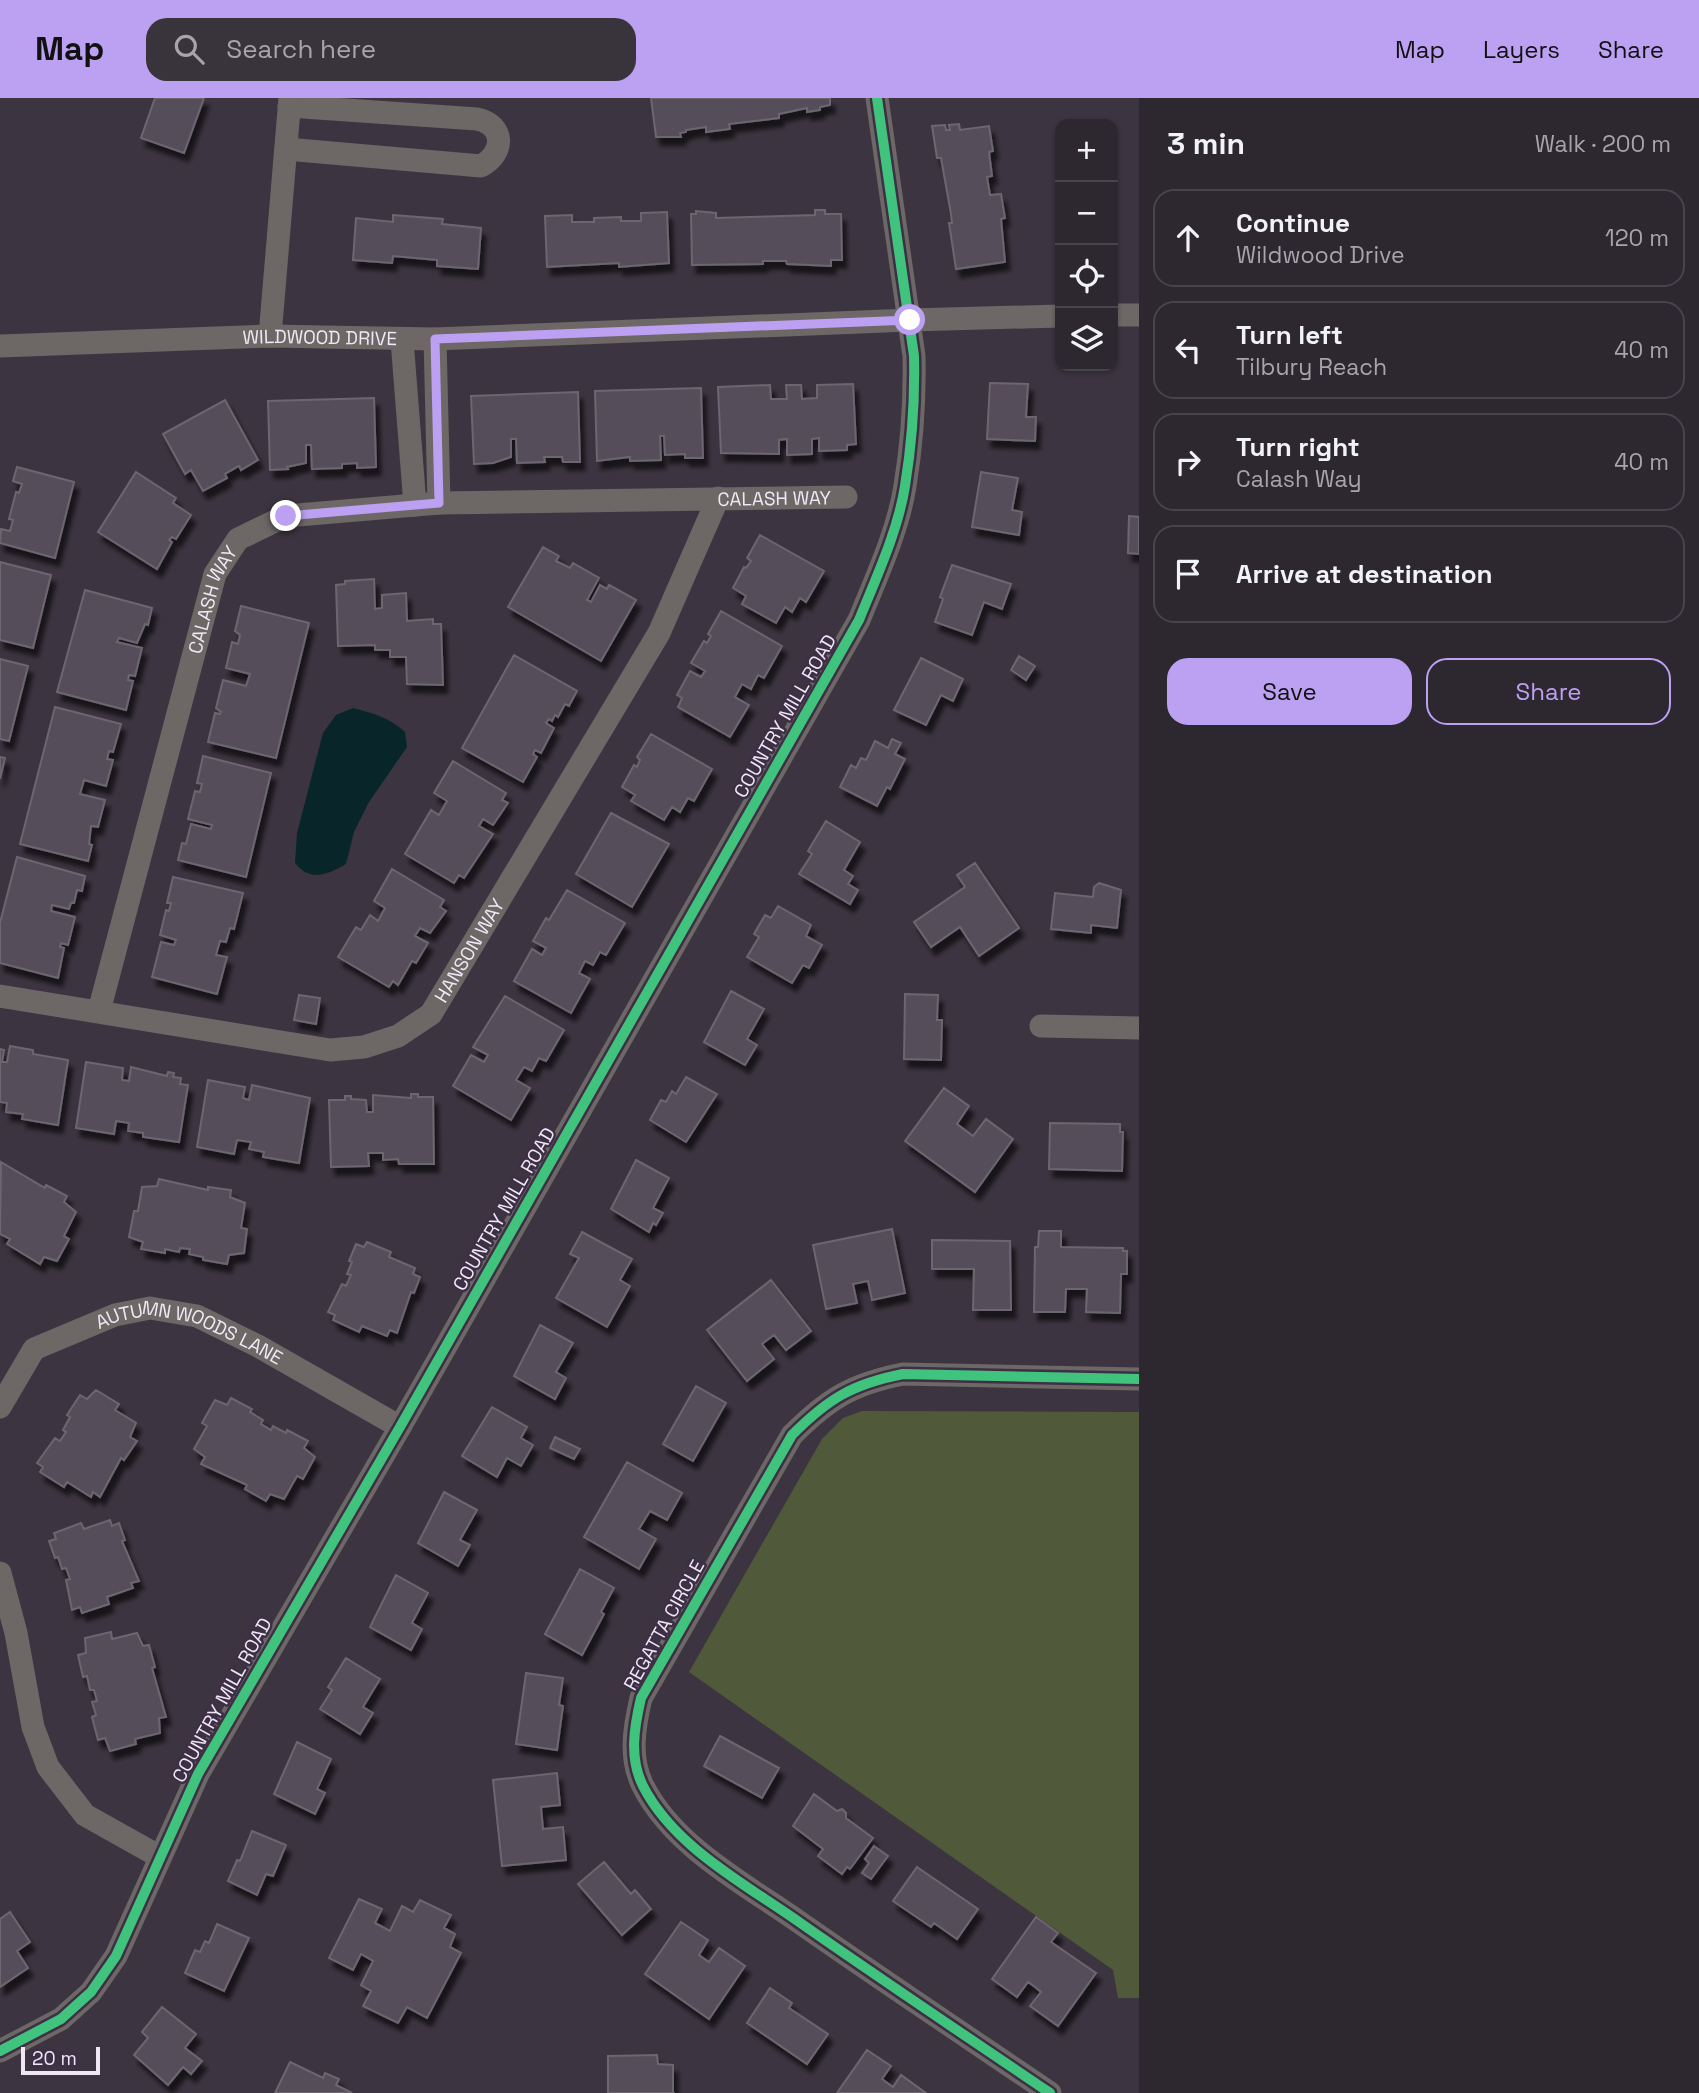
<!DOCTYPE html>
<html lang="en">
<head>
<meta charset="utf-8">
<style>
	body { margin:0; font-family:"Space Grotesk",sans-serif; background:#39333c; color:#f1f3f6 }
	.controls { position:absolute; right:21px; top:21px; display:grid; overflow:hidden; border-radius:14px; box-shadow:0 2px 5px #0004 }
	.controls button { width:63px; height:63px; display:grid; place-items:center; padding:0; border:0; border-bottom:2px solid #48444c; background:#2d2730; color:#f1f3f6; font:35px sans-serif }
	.scale { position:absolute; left:21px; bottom:18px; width:79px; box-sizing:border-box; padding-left:7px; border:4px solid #efe7f5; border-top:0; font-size:19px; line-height:24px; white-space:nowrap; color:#efe7f5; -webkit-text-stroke:5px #3d2f45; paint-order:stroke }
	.stop { position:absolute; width:21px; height:21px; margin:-16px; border:5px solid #bca0f2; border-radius:50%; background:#fff }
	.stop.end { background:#bca0f2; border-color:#fff; box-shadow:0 2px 7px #0008 }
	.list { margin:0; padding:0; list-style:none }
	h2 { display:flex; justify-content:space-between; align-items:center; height:91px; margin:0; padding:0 28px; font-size:30px }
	h2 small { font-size:23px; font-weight:400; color:#a7a5ab }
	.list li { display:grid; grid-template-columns:46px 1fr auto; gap:21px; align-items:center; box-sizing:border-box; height:98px; margin:0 14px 14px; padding:0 14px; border:2px solid #48444c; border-radius:21px }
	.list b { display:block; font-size:26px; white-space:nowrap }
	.list p { margin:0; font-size:23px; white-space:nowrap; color:#a7a5ab }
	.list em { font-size:23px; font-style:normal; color:#a7a5ab }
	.actions { display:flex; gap:14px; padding:21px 28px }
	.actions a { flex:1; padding:16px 0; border:2px solid #bca0f2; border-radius:21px; text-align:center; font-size:24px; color:#bca0f2 }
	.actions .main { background:#bca0f2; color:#111 }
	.icon { flex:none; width:38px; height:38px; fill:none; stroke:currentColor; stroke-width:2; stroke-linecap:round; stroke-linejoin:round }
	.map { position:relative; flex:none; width:1139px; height:1995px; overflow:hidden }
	header { display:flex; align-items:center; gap:42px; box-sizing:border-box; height:98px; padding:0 35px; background:#bca0f2; color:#111 }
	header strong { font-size:33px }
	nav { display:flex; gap:38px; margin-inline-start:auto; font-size:24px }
	.search { width:490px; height:63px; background:#39333c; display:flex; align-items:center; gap:18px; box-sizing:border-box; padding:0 24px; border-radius:21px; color:#a7a5ab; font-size:26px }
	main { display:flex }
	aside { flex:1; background:#2d2730 }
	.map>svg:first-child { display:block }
	.green { fill:#505939 }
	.water { fill:#08252a }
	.building { fill:#564e5a; stroke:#6c6670; stroke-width:2; filter:url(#shadow) }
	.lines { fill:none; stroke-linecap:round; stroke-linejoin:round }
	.street { stroke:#6d6766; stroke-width:23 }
	.cycleway-casing { stroke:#3d2f45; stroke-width:15 }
	.cycleway { stroke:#40c37c; stroke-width:10 }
	.route { stroke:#bca0f2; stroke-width:9 }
	.labels { text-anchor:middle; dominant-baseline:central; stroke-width:5; stroke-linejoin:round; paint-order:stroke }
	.street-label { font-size:19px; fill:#efe7f5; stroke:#3d2f45 }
</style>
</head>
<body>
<header>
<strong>Map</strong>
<div class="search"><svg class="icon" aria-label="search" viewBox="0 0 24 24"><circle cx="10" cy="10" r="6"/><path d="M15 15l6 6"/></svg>Search here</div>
<nav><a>Map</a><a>Layers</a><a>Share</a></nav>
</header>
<main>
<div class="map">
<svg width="1139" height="1995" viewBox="0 0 1139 1995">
	<defs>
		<filter id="shadow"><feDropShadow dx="4.5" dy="8" stdDeviation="2" flood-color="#0009"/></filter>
	</defs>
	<rect width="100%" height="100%" fill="#3c3440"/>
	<path class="green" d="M862,1313L1139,1314V1900H1118L1113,1872L689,1574L822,1341L843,1320Z"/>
	<path class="water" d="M353,610C373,615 390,620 405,634L407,649L369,704L354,734L346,766C327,777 310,784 295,765L297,735L323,635L336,617Z"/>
	<path class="building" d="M155,0H204L184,55L141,40Z
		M651,0H830V7L820,9V12L807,14V10L779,16V20L729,26L730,31L706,34V29L686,32V34L680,35L681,39H656Z
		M959,26L960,32L989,28L993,53L989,54L992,78L987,79L990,97L1001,96L1005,120L1001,121L1005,164L956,171L949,125H952L951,116L941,60H937L932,28L945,27L946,32H950L949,27Z
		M815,112H825V116H841L842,162H831V168L787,166L786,163H763V166L692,167L691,116H696V113L716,115V120L815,117Z
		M667,114L669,165L619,169V165L547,169L545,118L572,117V124H594V120L621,119V123H641V115Z
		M393,117L443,121L442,126L481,130L478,171L437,168V162L393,158L392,165L353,162L356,120L393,124Z
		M990,285L1028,286L1026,319H1036L1035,343L987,341Z
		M853,286L856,346L847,347V352L819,353V340L812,341V356L787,357V341L779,342V356L721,355L718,289L770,287L771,301H787L786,287H801L802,301L817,300V287Z
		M701,290L703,360H685V356L665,357L664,338H660L661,362L630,363V359L597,363L595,293Z
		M578,294L580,364H563L562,359H544L545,364L517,365L516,341H511V359L493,365L474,366L471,298Z
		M374,300L376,369L357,370V365L342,366V370L312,371L311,347H306V365L287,369L288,371L270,372L268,303Z
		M225,302L258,362L241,372L239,368L225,376L227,380L203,393L191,372L185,376L163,336Z
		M17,369L74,384L55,460L0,445L1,431L10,433L13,422L9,421L16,394L19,395L22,386L13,383Z
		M136,374L176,400L173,405L191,417L176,441L172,439L169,442L172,444L157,471L98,434Z
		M981,374L1018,380L1012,412L1022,414L1019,437L972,429Z
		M1129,418L1139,419V456L1128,455Z
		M760,437L824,473L806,504L800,500L792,514L785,509L776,525L742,506L746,498L733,490L744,469L746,470L751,463L747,460Z
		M543,449L559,458L556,463L570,470L573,465L599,480L587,502L591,504L600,487L607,491L609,487L636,502L601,563L508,509Z
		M0,464L51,477L33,550L0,542Z
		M952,467L1011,486L1002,511L984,504L972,537L935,524L943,501L940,499Z
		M374,481L375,511L382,510V497L406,495L407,523L433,521V526H441L443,587L407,586L406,559H390V552H375V547L338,548L336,487L345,486V483Z
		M85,492L152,510L148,527L145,526L137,545L119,540L117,544L142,550L135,578L129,577L128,582L133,583L126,612L57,594Z
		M241,508L309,525L276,660L208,644L215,615L220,616L221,614L216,610L223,582L246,588L250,576L226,570L232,544L238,546L240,537L235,533Z
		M721,513L782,548L764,580L758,577L751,591L742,586L735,599L749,607L730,639L678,609L682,600L677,597L690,573L701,579L705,573L691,565L704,543L707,545L711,538L708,536Z
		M514,557L577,593L569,608L565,606L558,619L555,617L552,623L549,621L546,625L554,630L541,655L535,652L533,656L537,659L523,684L462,650Z
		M1019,558L1035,568L1026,582L1011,572Z
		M921,560L963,581L953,603L941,597L926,627L894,612Z
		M0,561L28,568L9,643L0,641Z
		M55,609L121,626L113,654L109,653L107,661L113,662L106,688L84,682L80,696L105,702L98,729L91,728L89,746L92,747L88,763L20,746Z
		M651,636L712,671L694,703L688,700L680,714L672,709L664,722L631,703L635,697L622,689L634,667L637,669L640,662L637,659Z
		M892,641L901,645L895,656L905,661L890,691L887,689L877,708L840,689L851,667L856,670L861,660L866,662L875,643L888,650Z
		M203,658L271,675L246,779L178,762L182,745L186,746L191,726L211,731L212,727L188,721L195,693L200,694L202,686L197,685Z
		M0,659L5,660L0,681Z
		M453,663L506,695L502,702L508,705L493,727L483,721L479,728L493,736L464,780L459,777L454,785L405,756L431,712L439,717L447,703L434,695Z
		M611,715L669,746L632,809L576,776Z
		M826,723L860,744L844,772L853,778L848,786L858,792L850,806L799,776L812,756L808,753Z
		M17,759L85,778L82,793L77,792L74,805H71L69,811L52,807L51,813L75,819L68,847L61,845L60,849L64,850L58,880L0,865V825Z
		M975,765L1019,830L979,858L960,829L931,849L914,824L965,789L957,777Z
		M392,771L444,802L440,809L446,813L430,835L420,830L415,838L428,845L416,865L412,863L398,887L393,883L389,889L338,859L356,829L361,832L370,817L378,823L385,810L374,803Z
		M173,779L243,795L234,831L230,830L226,844L220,843L216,857L227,859L217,896L152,879L161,844L174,847L176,842L160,837L166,812L169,813L171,805H167Z
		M1099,785L1121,792L1117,830L1091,827V835L1051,831L1055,795L1093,799L1094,789Z
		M567,792L625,825L606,857L600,854L593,867L585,863L579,875L590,881L571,915L514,883L532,851L542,857L546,850L533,843L546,820L549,822Z
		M778,808L811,827L806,838L822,847L809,870L803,867L792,885L747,859L759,839L754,836L765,817L771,820Z
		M731,893L764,911L747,941L757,947L745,967L704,944Z
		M905,896L938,897L937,922H942L941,962L904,961Z
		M299,897L320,900L316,926L294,922Z
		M505,898L564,932L546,963L539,960L532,973L524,969L516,982L530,990L511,1022L453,988L471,957L484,964L488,957L473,949Z
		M10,948L33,952V956L68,962L58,1027L22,1021L23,1016L6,1014L7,1005L0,1004V951L4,952L2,964H7Z
		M86,964L123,970L122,982L129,983L131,969L167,978L168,974L174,975L173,979L181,980L180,986L188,987L179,1044L143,1039V1035L128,1033L129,1025L116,1023L114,1036L76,1030Z
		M686,979L717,996L686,1044L650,1022L661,1002L666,1004L672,993L676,996Z
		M208,982L245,989L243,1000L249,1002L252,987L310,1000L299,1065L263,1059L264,1054L249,1051L251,1044L237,1042L234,1056L197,1049Z
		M944,990L969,1008L957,1026L973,1038L986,1021L1013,1041L975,1094L905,1043Z
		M411,996H418V999H433L434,1066H399L398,1061L383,1062V1055H368L369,1068L331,1069L329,1002H345V998H351V1001L366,1002L367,1014H373V997L411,1000Z
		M1050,1025L1120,1026V1034H1123L1122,1073L1049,1071Z
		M636,1062L669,1080L653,1110L663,1115L656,1127L653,1125L649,1134L611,1111Z
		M1,1064L45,1090L46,1087L67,1098L64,1104L76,1114L64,1138L69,1141L57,1163L44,1159L40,1166L7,1146L10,1141L0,1136Z
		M159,1081L208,1092V1089L231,1092L230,1099L245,1105L241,1130L247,1131L244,1155L229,1157L227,1166L203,1162V1159L189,1156L190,1151L180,1150L179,1154L165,1151V1155L141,1151L143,1144L129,1139L134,1113H138L142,1089L157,1088Z
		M892,1131L905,1195L872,1202L868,1183L853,1186L857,1205L826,1211L813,1147Z
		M1039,1133H1061V1149L1123,1150V1153H1127V1176H1121L1120,1215L1086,1214L1087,1191H1066L1065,1214H1034L1035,1149H1038Z
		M582,1134L632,1161L620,1182L630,1188L607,1229L556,1200L579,1160L570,1156Z
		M932,1142L1010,1143L1011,1212H973L974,1171H932Z
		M367,1144L391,1154L389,1159L415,1170L413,1176L420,1179L414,1195L411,1194L397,1235L390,1232L387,1238L362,1228L359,1234L333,1222L335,1217L328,1214L342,1186L346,1188L351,1177L347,1176L352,1164L349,1163L356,1146L364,1149Z
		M771,1182L811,1233L786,1252L774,1237L762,1246L774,1261L747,1283L707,1232Z
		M540,1227L573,1245L556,1274L566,1280L555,1301L514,1278Z
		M696,1288L726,1305L693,1363L663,1346Z
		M96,1292L119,1306L115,1312L136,1325L130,1339L137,1343L124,1362L121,1360L100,1399L93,1394L91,1399L67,1384L64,1389L40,1374L43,1369L37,1365L55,1340L60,1343L66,1334L63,1332L70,1319L67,1317L80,1297L87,1301Z
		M231,1300L252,1311L250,1314L263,1322L261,1326L271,1332L273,1328L286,1335L287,1332L308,1343L304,1350L315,1359L303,1381L297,1378L284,1401L270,1396L266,1403L245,1391L247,1387L201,1366L205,1359L194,1351L207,1328L202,1325L215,1302L227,1307Z
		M492,1309L527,1329L521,1340L533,1347L521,1368L507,1360L497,1379L462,1358Z
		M555,1339L580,1351L574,1361L550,1350Z
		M627,1364L682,1395L667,1422L650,1413L639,1431L656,1441L639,1471L584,1439Z
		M444,1394L477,1412L460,1442L470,1447L458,1468L418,1445Z
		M110,1422L112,1428L119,1425L125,1442L122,1443L139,1483L131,1485L133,1490L107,1499L109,1506L82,1515L80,1509L72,1512L66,1482L70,1481L66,1470L62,1471L58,1459L55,1460L49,1443L56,1441L54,1435L81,1425L84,1431Z
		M580,1471L614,1490L601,1514L604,1516L582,1557L545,1536Z
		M396,1477L428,1495L412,1525L422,1531L411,1552L370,1529Z
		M111,1534L112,1541L137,1535L143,1548L149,1547L155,1569L152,1570L166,1619L159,1620L160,1635L135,1641L136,1646L110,1653L105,1640L98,1642L92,1619L96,1617L92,1604L97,1603L94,1592H90L87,1578L83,1579L78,1557L86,1555L85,1540Z
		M346,1560L380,1581L363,1609L373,1615L360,1636L320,1611L332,1592L328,1589Z
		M526,1575L563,1580L559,1607L563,1608L557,1652L516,1646Z
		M720,1638L779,1670L762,1700L704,1668Z
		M297,1644L331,1661L317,1691L325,1695L315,1716L274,1696Z
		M557,1675L560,1707L541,1709L543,1731L563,1729L566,1762L502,1768L493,1682Z
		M814,1696L837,1713L842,1711L846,1715V1720L873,1740L850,1771L847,1769L842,1776L818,1758L823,1751L793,1728Z
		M252,1733L286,1747L273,1778L266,1776L257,1797L228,1783L237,1762L240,1763Z
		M874,1748L888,1758L871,1781L862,1775L869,1765L865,1761Z
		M604,1764L631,1796L635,1792L651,1811L622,1837L578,1786Z
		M917,1769L978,1811L957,1841L934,1825L931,1829L893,1803Z
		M359,1801L382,1811L375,1825L390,1833L402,1808L413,1814L420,1802L451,1817L444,1830L455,1836L450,1849L461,1855L427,1920L407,1909L398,1925L363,1908L371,1893L361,1887L373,1863L361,1856L353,1872L329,1860Z
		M10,1814L30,1844L17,1853L28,1870L0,1889V1821Z
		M1036,1819L1058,1835L1051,1844L1096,1875L1058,1928L1030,1908L1041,1894L1035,1889L1028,1884L1017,1899L992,1881Z
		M681,1824L708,1842L699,1857L709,1864L719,1850L745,1868L709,1921L645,1876Z
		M217,1826L249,1840L224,1893L185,1875L195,1852L200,1854L205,1843L209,1845Z
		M770,1890L792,1905L789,1910L828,1936L807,1966L747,1925Z
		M162,1909L196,1936L185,1950L202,1963L191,1976L183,1969L168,1987L134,1957L148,1940L142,1934Z
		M867,1952L891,1968L882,1981L893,1989L901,1977L926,1995H837Z
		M657,1957L658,1966L673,1967V1995H675H608V1958Z
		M290,1964L323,1980L325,1975L339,1981L336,1987L352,1995H275Z"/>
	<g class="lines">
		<g class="street">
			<path d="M286,51L481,68C505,55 505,27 477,21L289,8"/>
			<path d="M1113,217H1139"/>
			<path d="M270,238L290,0"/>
			<path d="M435,241L439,405"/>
			<path d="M402,242L415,407"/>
			<path id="s1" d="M0,248L270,238L435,241L910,222L1060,218"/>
			<path id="s2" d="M0,898L330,952L364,949L398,938L431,916L659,535L718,400"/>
			<path id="s3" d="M99,913L215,476L238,441L286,418L439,405L846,399"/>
			<path d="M1041,928L1139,930"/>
			<path id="s4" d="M0,1309L34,1251L115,1217L150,1210L197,1218L258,1248L400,1329"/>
			<path d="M0,1475L16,1535L33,1629L48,1669L85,1717L160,1759"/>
			<path d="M0,1953L61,1921L91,1894L116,1858L198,1676L400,1329L859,522C876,480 898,433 905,388C912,345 915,301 914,258L877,0"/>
			<path d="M1050,1995C966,1938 882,1882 799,1824C745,1786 674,1749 643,1688C629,1660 634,1630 641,1600L792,1337C828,1301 852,1286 903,1276L1139,1281"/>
		</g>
		<g class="cycleway-casing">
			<path id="cycleway" d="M0,1953L61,1921L91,1894L116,1858L198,1676L400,1329L859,522C876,480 898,433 905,388C912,345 915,301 914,258L877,0
				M1050,1995C966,1938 882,1882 799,1824C745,1786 674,1749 643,1688C629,1660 634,1630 641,1600L792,1337C828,1301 852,1286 903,1276L1139,1281"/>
		</g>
		<use href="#cycleway" class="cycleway"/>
	</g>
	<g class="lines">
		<path class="route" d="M286,418L439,405L435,241L910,222"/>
	</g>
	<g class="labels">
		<g class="street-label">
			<text stroke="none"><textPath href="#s1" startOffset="320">WILDWOOD DRIVE</textPath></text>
			<text stroke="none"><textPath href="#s3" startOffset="1036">CALASH WAY</textPath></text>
			<text stroke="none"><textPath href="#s3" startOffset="427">CALASH WAY</textPath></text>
			<text transform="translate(785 618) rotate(-60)">COUNTRY MILL ROAD</text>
			<text stroke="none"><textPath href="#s2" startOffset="518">HANSON WAY</textPath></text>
			<text transform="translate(504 1111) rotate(-60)">COUNTRY MILL ROAD</text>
			<text stroke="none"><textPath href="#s4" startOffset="234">AUTUMN WOODS LANE</textPath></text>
			<text transform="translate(664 1527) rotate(-61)">REGATTA CIRCLE</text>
			<text transform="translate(222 1602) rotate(-61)">COUNTRY MILL ROAD</text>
		</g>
	</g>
</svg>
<div class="controls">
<button>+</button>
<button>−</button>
<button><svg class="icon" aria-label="locate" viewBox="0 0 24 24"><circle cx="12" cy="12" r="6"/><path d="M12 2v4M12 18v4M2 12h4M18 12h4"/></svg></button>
<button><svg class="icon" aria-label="layers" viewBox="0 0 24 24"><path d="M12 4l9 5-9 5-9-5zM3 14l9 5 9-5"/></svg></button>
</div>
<div class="scale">20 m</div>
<div class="stop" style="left:910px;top:222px"></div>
<div class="stop end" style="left:286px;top:418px"></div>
</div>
<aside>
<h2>3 min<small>Walk · 200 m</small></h2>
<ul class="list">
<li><svg class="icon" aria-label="ahead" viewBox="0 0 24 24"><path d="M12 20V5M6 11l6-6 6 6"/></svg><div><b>Continue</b><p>Wildwood Drive</p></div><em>120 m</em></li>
<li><svg class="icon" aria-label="left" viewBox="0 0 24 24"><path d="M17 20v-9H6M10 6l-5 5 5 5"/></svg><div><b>Turn left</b><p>Tilbury Reach</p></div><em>40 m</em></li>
<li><svg class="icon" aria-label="right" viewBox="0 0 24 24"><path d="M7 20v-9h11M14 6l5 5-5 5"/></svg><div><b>Turn right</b><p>Calash Way</p></div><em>40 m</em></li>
<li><svg class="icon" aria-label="arrive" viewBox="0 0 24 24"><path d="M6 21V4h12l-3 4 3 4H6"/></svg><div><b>Arrive at destination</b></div></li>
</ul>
<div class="actions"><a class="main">Save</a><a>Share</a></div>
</aside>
</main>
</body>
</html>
